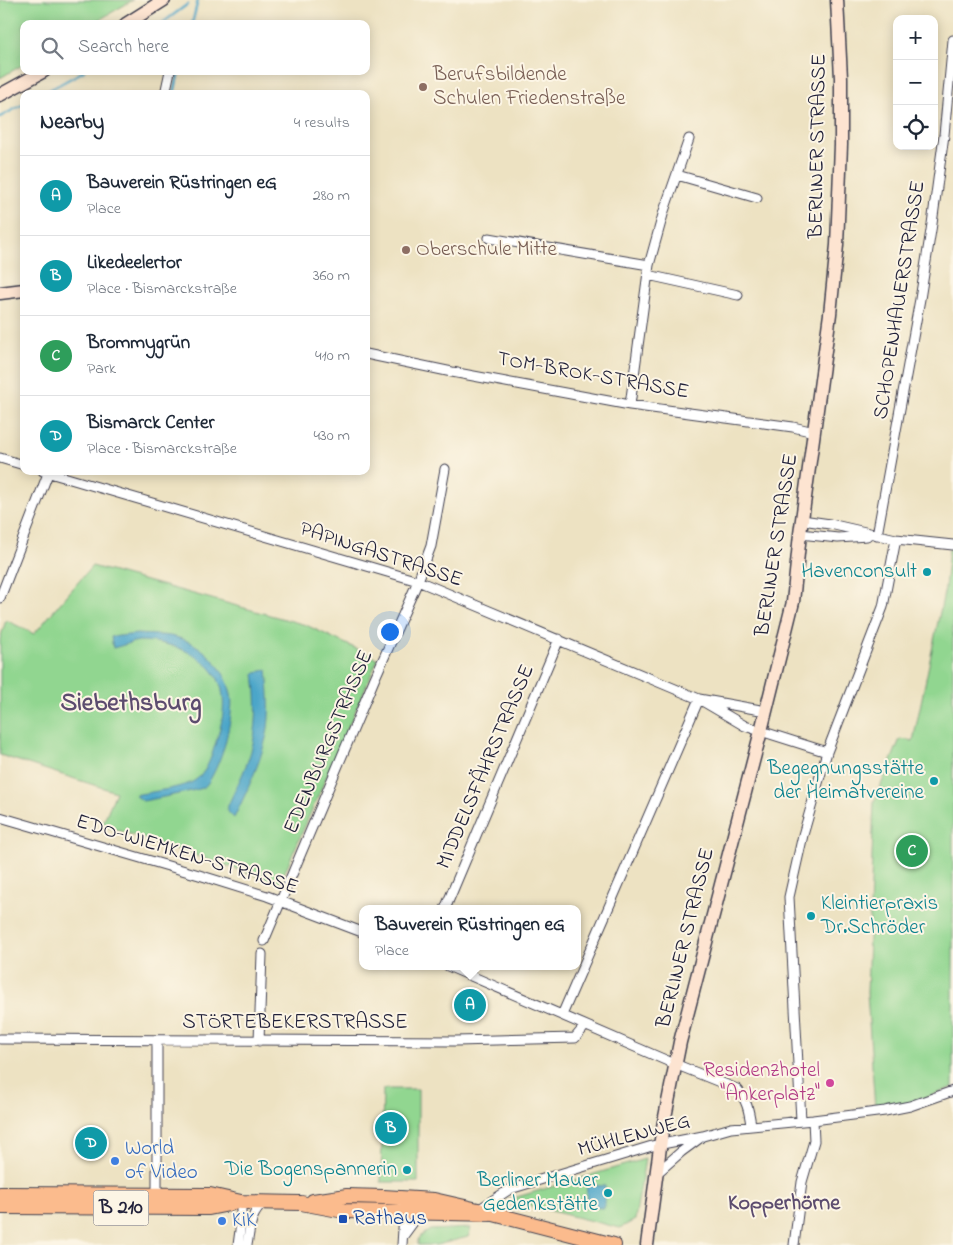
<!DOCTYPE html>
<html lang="en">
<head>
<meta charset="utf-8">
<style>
	body { margin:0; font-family:"Indie Flower",sans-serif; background:#f2f2f3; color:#1f2937 }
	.controls { position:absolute; right:15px; top:15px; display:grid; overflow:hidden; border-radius:10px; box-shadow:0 2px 12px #0003 }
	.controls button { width:45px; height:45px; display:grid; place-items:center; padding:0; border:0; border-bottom:1px solid #e0e1e3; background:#fff; color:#1f2937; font:25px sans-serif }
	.you { position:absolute; left:389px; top:631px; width:18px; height:18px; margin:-12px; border:4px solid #fff; border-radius:50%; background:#1a73e8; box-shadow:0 0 0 8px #1a73e833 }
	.badge { display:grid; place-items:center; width:32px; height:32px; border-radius:50%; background:#2563eb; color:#fff; font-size:16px; font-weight:700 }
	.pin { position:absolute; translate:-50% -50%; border:2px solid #fff; box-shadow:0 1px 5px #0006 }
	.popup { position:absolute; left:359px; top:905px; width:222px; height:65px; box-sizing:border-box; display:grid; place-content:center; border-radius:10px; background:#fff; filter:drop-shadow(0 1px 4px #0005); font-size:16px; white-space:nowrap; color:#747a83 }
	.popup b { font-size:19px; color:#1f2937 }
	.popup::after { content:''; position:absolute; left:50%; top:100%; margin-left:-10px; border:10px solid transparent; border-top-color:#fff }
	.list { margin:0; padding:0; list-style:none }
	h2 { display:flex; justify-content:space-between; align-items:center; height:65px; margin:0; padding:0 20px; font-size:21px }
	h2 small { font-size:16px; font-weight:400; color:#747a83 }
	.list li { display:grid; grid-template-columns:32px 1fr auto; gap:15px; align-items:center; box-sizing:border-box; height:80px; padding:0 20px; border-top:1px solid #e0e1e3 }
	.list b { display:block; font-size:19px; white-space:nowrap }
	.list p { margin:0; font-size:16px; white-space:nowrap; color:#747a83 }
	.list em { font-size:16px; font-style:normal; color:#747a83 }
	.icon { flex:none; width:28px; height:28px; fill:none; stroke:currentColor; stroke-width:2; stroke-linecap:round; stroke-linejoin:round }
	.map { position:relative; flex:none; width:953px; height:1245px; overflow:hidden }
	.search { position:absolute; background:#fff; box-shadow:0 2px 12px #0003; left:20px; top:20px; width:350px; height:55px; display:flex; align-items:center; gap:12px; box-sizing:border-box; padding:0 18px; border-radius:10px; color:#747a83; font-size:19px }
	.panel { position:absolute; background:#fff; box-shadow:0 2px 12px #0003; left:20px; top:90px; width:350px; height:385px; border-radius:10px }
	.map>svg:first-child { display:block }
	.green { fill:#91d690; stroke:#5a7c66 }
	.water { fill:#4ba6c9; stroke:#366482 }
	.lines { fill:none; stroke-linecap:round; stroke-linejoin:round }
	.stream { stroke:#4ba6c9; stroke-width:2.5 }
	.street-casing { stroke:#403f4f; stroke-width:11 }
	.secondary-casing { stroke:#403f4f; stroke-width:15 }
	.primary-casing { stroke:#403f4f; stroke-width:16 }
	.street { stroke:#fff; stroke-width:9 }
	.secondary { stroke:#fde4d1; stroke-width:12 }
	.primary { stroke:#fbbb8d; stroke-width:14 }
	.education-dot { fill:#8d6e63; stroke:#fcf5e5; stroke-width:2 }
	.culture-dot { fill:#0f9aa8; stroke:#fcf5e5; stroke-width:2 }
	.hotel-dot { fill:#d1479c; stroke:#fcf5e5; stroke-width:2 }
	.shop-dot { fill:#3f7fe0; stroke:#fcf5e5; stroke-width:2 }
	.transit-dot { fill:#1a4fb4; stroke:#fcf5e5; stroke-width:2 }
	.labels { text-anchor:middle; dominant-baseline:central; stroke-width:4; stroke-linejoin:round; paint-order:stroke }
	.shield { fill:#fcf5e5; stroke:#63616e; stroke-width:1 }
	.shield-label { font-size:20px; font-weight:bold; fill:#22223b }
	.education-label { font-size:21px; fill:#785e54; stroke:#fcf5e5; text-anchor:start }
	.street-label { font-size:21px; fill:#22223b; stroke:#fcf5e5 }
	.culture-label { font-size:21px; fill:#0d838f; stroke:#fcf5e5; text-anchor:end }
	.hotel-label { font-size:21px; fill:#b23c85; stroke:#fcf5e5; text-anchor:end }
	.shop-label { font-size:21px; fill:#366cbe; stroke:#fcf5e5; text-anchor:start }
	.transit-label { font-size:21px; fill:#164399; stroke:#fcf5e5; text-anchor:start }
	.neighbourhood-label { font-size:22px; font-weight:bold; fill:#5c4c6f; stroke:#fcf5e5 }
	.district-label { font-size:26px; font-weight:bold; fill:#5c4c6f; stroke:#fcf5e5 }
</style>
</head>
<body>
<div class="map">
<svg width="953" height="1245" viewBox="0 0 953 1245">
	<rect width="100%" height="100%" fill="#fcf5e5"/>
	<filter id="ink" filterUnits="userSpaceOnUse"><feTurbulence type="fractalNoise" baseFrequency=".02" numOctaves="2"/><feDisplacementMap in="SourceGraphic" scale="10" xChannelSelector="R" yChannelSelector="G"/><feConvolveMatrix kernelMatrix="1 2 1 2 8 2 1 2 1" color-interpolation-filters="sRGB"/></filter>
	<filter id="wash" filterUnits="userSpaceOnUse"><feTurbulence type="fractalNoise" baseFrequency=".0096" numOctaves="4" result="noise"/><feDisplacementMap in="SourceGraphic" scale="20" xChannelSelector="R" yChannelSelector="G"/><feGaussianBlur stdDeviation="1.12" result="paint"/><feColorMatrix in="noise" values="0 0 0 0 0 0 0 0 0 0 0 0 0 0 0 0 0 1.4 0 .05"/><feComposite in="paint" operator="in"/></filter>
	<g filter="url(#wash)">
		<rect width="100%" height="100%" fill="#ede2c2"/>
		<path class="green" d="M0,0H133L92,24H24V64L0,78Z
			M949,549L953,550V1087L910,1104L875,1109L867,993L874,802L900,739L913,741L945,588Z
			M92,566L306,625L378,659L280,883L102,825L116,792L0,755V639L6,620L34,634Z
			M383,1089H418V1182H381Z
			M645,1159L635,1220L620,1228L507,1200Z
			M471,1228L468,1237L436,1245H418V1240L421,1236L430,1230Z"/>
		<path class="water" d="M137,634C150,635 166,634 179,638C204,645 226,669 231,694C234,707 228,731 225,744C222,754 212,782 203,788C200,789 195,790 191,791C175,795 159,798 143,801L135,795C149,792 183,788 194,781C206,774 211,758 215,745C220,730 225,713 223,697C220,658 173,641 139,641C131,642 122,646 113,648L111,637Z
			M267,669C269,690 271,713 267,734C260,764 247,791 234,818L226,810C233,794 241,779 247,763C258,735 258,703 254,674Z
			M587,1185L605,1186L604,1208L586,1207Z"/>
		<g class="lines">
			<path class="stream" d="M161,24L188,4
				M192,24L198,0
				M42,94L84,71
				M174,94L179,71
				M0,117L24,104"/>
		</g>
	</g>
	<g filter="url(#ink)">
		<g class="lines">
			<g class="street-casing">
				<path id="street" d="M165,94L170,71
					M677,175L757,198
					M489,238L649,265
					M648,275L738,295
					M366,354L452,372L630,405L793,427L814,432
					M630,405L649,265L664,211L689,139
					M0,458L24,465
					M43,471L418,581L699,699L745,726L827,752
					M802,520L830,524L896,539L953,545
					M800,534L838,538L867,536
					M877,535L920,299L932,224L944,135L953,40
					M0,598L49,471
					M0,817L199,875L267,896L362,932
					M445,909L559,639
					M264,941L374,680L418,581L431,546L445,469
					M448,966L670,1062L737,1089C747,1100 749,1111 751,1125
					M562,1015L699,699L766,711
					M0,1039L456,1041L575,1038L585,1026
					M259,1041L262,954
					M801,1120L789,897L803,835L827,752L883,607L896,539
					M657,1173L681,1152L700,1138
					M157,1196V1040
					M402,1208L404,1213L402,1245
					M478,1210L510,1189L652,1146L703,1136L731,1128L813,1120L885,1111L910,1106L953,1091
					M403,1236L414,1221L423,1213
					M238,1245L241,1223V1202
					M247,1245C250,1229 250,1213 264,1203
					M794,1245L802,1182L814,1141L813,1120"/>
			</g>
			<g class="secondary-casing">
				<path id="secondary" d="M126,24L164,0
					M0,95L44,71
					M0,293L24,290
					M647,1245L662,1132L680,1042L761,731L793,602L800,534L830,314L837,245L841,145V78L837,0"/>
			</g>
			<g class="primary-casing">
				<path id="primary" d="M0,1194L210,1195L241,1202L301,1203L344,1211L496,1214
					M313,1201L347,1196L383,1197L434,1200L478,1210L614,1245
					M0,1207L209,1208L234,1203"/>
			</g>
			<use href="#street" class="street"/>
			<use href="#secondary" class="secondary"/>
			<use href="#primary" class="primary"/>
		</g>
	</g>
	<g class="education-dot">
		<circle cx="423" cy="87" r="5"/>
		<circle cx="406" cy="250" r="5"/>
	</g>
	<g class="culture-dot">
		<circle cx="927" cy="572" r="5"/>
		<circle cx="934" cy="781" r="5"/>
		<circle cx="811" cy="916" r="5"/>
		<circle cx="407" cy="1170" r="5"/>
		<circle cx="608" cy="1193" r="5"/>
	</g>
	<circle class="hotel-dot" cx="830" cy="1083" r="5"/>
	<g class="shop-dot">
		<circle cx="115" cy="1161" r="5"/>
		<circle cx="222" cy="1221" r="5"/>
	</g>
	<rect class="transit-dot" x="338" y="1214" width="10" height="10" rx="2.5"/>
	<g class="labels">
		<rect class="shield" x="93.5" y="1190.5" width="55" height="35" rx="4"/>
		<g class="shield-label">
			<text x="121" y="1208">B 210</text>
		</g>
		<g class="education-label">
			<text x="433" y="75">Berufsbildende<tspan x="433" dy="24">Schulen Friedenstraße</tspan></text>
			<text x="416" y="250">Oberschule Mitte</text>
		</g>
		<g class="street-label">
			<text transform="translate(818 146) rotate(-89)">BERLINER STRASSE</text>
			<text transform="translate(900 300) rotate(-81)">SCHOPENHAUERSTRASSE</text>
			<text transform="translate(593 376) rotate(10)">TOM-BROK-STRASSE</text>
			<text transform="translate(777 545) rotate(-81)">BERLINER STRASSE</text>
			<text transform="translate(381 555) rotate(18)">PAPINGASTRASSE</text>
			<text transform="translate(329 742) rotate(-67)">EDENBURGSTRASSE</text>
			<text transform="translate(486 767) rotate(-67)">MIDDELSFÄHRSTRASSE</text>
			<text transform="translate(187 855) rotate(17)">EDO-WIEMKEN-STRASSE</text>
			<text transform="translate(686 938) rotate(-76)">BERLINER STRASSE</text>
			<text x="295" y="1023">STÖRTEBEKERSTRASSE</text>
			<text transform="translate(634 1136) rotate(-15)">MÜHLENWEG</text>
		</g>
		<g class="culture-label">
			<text x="917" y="572">Havenconsult</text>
			<text x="924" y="769">Begegnungsstätte<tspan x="924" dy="24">der Heimatvereine</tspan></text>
			<text x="821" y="904" text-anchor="start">Kleintierpraxis<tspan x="821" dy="24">Dr.Schröder</tspan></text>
			<text x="397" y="1170">Die Bogenspannerin</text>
			<text x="598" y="1181">Berliner Mauer<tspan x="598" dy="24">Gedenkstätte</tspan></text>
		</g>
		<g class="hotel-label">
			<text x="820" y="1071">Residenzhotel<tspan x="820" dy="24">"Ankerplatz"</tspan></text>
		</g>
		<g class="shop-label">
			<text x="125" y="1149">World<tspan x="125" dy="24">of Video</tspan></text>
			<text x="232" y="1221">KiK</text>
		</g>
		<g class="transit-label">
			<text x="353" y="1219">Rathaus</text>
		</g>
		<g class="neighbourhood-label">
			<text x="784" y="1204">Kopperhörne</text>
		</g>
		<g class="district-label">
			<text x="131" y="704">Siebethsburg</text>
		</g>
	</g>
</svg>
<div class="controls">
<button>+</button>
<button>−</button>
<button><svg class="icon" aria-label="locate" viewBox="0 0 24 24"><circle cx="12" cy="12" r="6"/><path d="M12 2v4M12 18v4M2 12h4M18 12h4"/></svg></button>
</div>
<div class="you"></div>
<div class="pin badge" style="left:470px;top:1005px;background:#0f9aa8">A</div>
<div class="popup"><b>Bauverein Rüstringen eG</b>Place</div>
<div class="pin badge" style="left:391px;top:1128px;background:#0f9aa8">B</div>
<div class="pin badge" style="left:912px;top:851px;background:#2e9e5b">C</div>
<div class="pin badge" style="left:91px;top:1143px;background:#0f9aa8">D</div>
<div class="search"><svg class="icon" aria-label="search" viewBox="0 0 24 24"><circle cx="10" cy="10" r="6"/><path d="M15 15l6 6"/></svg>Search here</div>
<section class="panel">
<h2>Nearby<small>4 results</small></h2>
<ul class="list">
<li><span class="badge" style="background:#0f9aa8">A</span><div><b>Bauverein Rüstringen eG</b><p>Place</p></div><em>280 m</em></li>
<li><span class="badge" style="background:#0f9aa8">B</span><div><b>Likedeelertor</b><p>Place · Bismarckstraße</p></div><em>360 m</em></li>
<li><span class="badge" style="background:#2e9e5b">C</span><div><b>Brommygrün</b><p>Park</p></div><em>410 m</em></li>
<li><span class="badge" style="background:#0f9aa8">D</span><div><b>Bismarck Center</b><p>Place · Bismarckstraße</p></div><em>430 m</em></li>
</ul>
</section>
</div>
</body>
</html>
